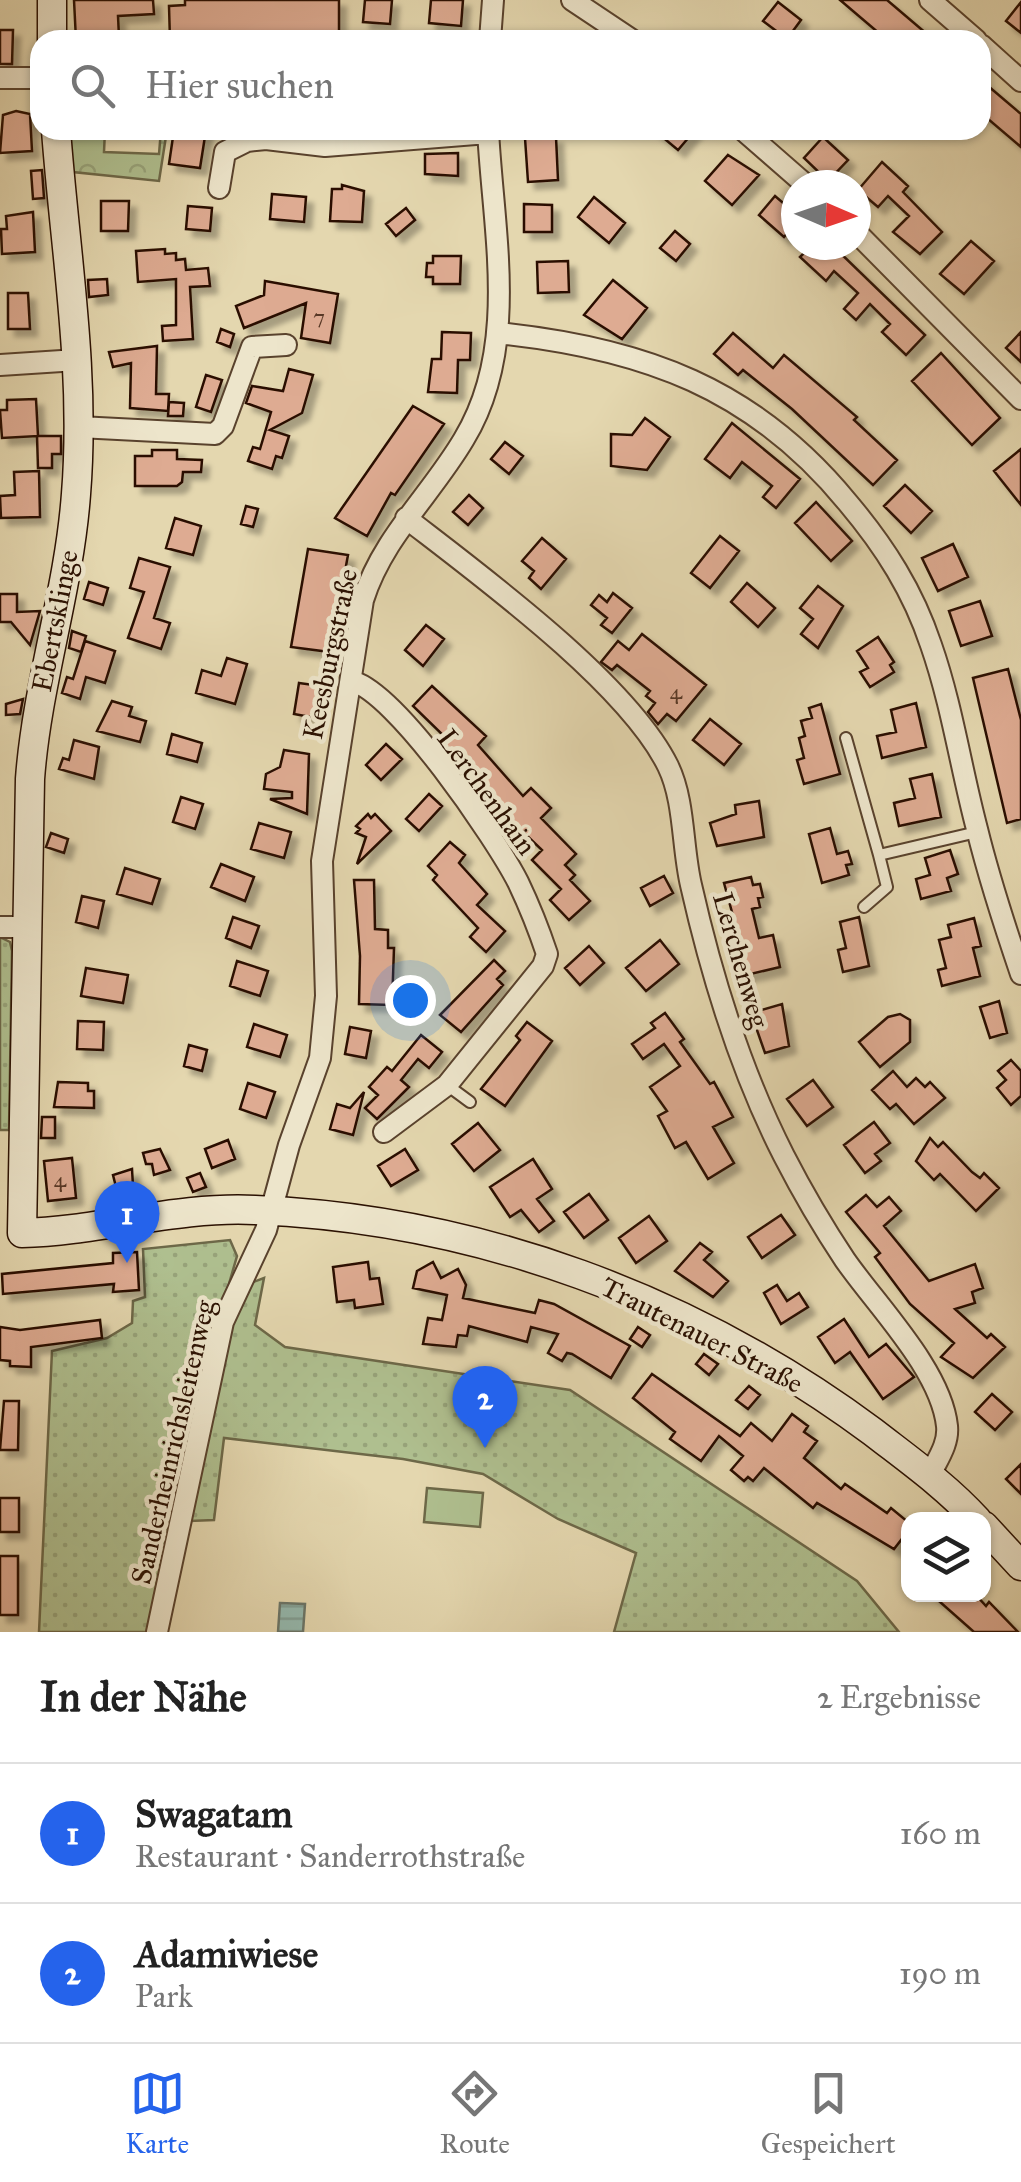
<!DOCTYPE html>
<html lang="de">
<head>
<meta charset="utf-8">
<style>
	body { margin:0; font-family:"IM FELL Great Primer",serif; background:#f2f2f2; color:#222 }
	.controls { position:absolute; right:30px; bottom:30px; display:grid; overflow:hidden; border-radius:20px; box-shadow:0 2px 8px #0004 }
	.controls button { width:90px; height:90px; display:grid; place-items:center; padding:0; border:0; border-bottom:2px solid #e0e0e0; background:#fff; color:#222; font:50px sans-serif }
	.compass { position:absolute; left:781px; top:170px; width:90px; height:90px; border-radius:50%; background:#fff; box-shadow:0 2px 8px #0004; rotate:92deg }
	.you { position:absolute; left:410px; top:1000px; width:35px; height:35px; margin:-25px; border:8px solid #fff; border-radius:50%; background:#1a73e8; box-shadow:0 0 0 15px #1a73e833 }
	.badge { display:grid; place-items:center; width:65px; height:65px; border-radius:50%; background:#2563eb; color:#fff; font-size:32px; font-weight:700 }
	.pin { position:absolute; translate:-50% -82px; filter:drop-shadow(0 2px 5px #0008) }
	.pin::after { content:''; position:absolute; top:52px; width:35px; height:30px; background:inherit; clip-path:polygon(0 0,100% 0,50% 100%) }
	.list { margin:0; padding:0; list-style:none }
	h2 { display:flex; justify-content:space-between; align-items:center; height:130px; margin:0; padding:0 40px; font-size:42px }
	h2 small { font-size:32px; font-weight:400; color:#767676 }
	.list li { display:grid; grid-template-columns:65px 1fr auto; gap:30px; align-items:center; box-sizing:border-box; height:140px; padding:0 40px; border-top:2px solid #e0e0e0 }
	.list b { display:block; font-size:38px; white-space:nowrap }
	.list p { margin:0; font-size:32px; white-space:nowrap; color:#767676 }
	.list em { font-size:32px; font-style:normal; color:#767676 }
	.icon { flex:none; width:55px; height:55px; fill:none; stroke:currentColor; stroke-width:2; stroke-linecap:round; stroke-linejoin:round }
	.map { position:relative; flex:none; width:1021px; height:1632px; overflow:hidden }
	.search { position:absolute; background:#fff; box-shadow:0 2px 8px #0004; left:30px; right:30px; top:30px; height:110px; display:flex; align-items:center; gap:25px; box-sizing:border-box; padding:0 35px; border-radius:30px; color:#767676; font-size:38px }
	.sheet { height:410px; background:#fff }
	nav { display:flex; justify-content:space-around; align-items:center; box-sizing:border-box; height:140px; border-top:2px solid #e0e0e0; background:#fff; font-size:28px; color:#767676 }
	nav a { display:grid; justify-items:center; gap:5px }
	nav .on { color:#2563eb }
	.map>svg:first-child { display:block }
	.grass { fill:#afbf8f; stroke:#6d6848; stroke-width:2.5 }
	.forest { fill:url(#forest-crowns); stroke:#6d6848; stroke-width:2.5 }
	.park { fill:url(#park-dots); stroke:#6d6848; stroke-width:2.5 }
	.water { fill:url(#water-rules); stroke:#6b7669; stroke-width:2.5 }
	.building { fill:#deab92; stroke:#2b1102; stroke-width:2.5; filter:url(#shadow) }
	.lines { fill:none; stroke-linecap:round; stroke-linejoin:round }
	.lane-casing { stroke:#59422d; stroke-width:14 }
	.street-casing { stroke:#59422d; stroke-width:24 }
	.secondary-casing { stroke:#2b1102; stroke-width:31 }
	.lane { stroke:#ede5cb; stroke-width:10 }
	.street { stroke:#ede5cb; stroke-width:20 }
	.secondary { stroke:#ede5cb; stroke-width:28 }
	.labels { text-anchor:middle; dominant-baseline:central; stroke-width:9; stroke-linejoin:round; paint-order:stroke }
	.number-label { font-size:22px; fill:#583826 }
	.street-label { font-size:28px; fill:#2b1102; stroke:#ede5cb }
</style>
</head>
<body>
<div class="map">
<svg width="1021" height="1632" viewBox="0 0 1021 1632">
	<defs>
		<pattern id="forest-crowns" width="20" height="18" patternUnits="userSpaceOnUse" patternTransform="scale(2.5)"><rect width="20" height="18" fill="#afbf8f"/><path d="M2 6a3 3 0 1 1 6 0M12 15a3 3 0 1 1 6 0" fill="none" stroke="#97a37a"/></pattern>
		<pattern id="park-dots" width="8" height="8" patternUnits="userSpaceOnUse" patternTransform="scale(2.5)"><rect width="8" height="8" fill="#afbf8f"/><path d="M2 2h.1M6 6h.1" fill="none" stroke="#97a37a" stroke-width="1.8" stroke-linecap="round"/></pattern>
		<pattern id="water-rules" width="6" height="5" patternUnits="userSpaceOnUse" patternTransform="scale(2.5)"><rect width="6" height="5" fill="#95b9ae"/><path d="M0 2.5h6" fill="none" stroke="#819e94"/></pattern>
		<filter id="shadow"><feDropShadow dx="7" dy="7" stdDeviation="2.5" flood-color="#0004"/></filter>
	</defs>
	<rect width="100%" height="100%" fill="#e4d7af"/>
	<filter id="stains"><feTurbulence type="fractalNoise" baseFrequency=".002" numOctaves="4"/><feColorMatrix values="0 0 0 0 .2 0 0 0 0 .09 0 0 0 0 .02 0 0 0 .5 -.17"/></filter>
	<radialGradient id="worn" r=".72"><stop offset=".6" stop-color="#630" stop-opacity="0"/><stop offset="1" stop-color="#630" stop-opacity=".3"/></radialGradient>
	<path class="grass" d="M427,1488L483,1493L480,1527L424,1522Z"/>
	<path class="forest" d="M69,130H105L104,152L159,154L161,130H167L159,181L73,172Z"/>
	<path class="park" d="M0,937L10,942L12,951L9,1130H0Z
		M230,1240L237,1256L212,1343L151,1632H39L52,1351L107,1338L132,1323L133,1301L145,1297L143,1249Z
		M264,1278L255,1325L285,1347L570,1390L857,1581L899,1632H614L636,1553L558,1519L483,1474L403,1459L224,1438L214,1520L190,1521L229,1325L248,1284Z"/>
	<path class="water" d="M280,1603L305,1604L303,1632H278Z"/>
	<path class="building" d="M74,0H153L154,14L118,16L119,37L76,40Z
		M185,0H339V33H289V39L262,34L203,35L204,40H170L169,6L185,5Z
		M365,0H392L390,24L363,22Z
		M431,0H463L461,26L429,23Z
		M840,0H887L934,40H887Z
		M778,2L801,20L787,39L763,21Z
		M1021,2V33L1006,21Z
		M0,30H13L12,64H0Z
		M981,80L1021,114V147L981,113Z
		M16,111L30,114L32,151L0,153L3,115Z
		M174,130H206L200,168L169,164Z
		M654,130H695L678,150Z
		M556,137L558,180L528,182L525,138Z
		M823,137L848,160L828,181L804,158Z
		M458,153V176L425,174V154Z
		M728,155L759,175L732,205L705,181Z
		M882,162L908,186L903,192L942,232L920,254L893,232L909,216L888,196L878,207L858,190Z
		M42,170L44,198L33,199L31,171Z
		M342,185L364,191L362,222L330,221L332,189H342Z
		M272,194L306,197L304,222L270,219Z
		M775,196L796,214V223L784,237L759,215Z
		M594,197L625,223L609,243L578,217Z
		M101,201H129L128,231H101Z
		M524,204L552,205V232H524Z
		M188,206L212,208L210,231L186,229Z
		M406,208L415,220L396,236L386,224Z
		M33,212L35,252L2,254L1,229H7L6,216Z
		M675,231L690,244L676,261L660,248Z
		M971,241L994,261L964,294L940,274Z
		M812,245H832L925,335L906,355L882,332L890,324L870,304L856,320L844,309L858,293L834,271L826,281L800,257Z
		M165,249V254L176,253V260L185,259L186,270L208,268L210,286L190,287L193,339L163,341L162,326L176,325V279L138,282L136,251Z
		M433,256H461L460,284H433V277H426L427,263H433Z
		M568,261L569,292L538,293L537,262Z
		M107,279L108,295L89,297L88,280Z
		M613,280L647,308L622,339L584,315Z
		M265,281L338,294L330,343L301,338L306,303L244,328L236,306L264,295Z
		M8,293H28L30,329H8Z
		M221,329L234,334L230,347L217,342Z
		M442,332L471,333L470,360H458L457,393L428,392L432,359H441Z
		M1021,332V362L1006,348Z
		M733,333L773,368L784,355L857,417L854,420L897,460L873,485L792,409L743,370L738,375L714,354Z
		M157,346L156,394H169L168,411L130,408L131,363L113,367L109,352Z
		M941,353L1000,418L972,445L912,381Z
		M289,369L313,375L302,413L270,430L289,436L282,458L276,456L272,469L248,461L253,447L260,449L271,412L246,403L252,386L283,391Z
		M206,375L222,380L211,412L196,407Z
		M36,399L38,436H61V454H52V468H38L37,436L2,438L0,410H7V400Z
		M169,402L184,403L183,416H168Z
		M413,406L444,424L395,495L391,493L367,536L335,518Z
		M645,418L670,437L647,470L611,466V434L632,435Z
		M732,423L800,479L776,508L763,497L772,486L742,462L730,478L705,459Z
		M505,442L523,456L509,474L491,459Z
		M1021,449V505L994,471Z
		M152,450H177V459L202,460L201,472H183L182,482L177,486H135V456H152Z
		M39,471L40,517L1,518L0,496L15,495L14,472Z
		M905,485L932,511L911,533L884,506Z
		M469,495L483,508L468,525L453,512Z
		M816,502L852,541L831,561L795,523Z
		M246,506L258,509L253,527L241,524Z
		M175,518L201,526L193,555L166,548Z
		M720,536L739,551L710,588L691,573Z
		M542,538L566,559L541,589L529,578L534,571L522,561Z
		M953,544L968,577L938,591L922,558Z
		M308,549L348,555L330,652L291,647Z
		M139,558L170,567L154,618L170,623L161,649L128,638L144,592L130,588Z
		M89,582L108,588L103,605L84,599Z
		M747,583L775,608L758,627L731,602Z
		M818,586L843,606L818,648L801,634L813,619L800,608Z
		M613,593L632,608L612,633L601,625L607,618L591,605L599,595L607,602Z
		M0,594H17V612L40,611L30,645L11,622H0Z
		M980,601L992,636L961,646L949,611Z
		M426,625L444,639L423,666L405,650Z
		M72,631L86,636L81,652L69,648Z
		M642,634L706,685L676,721L667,714L658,724L648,712L655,703L646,696L650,691L617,665L612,670L601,662L618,641L629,650Z
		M878,637L894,662L890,665L894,672L870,687L860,672L868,668L857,651Z
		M85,641L115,651L105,683L86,677L80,699L62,693L67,677L73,679Z
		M227,658L247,664L235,704L196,693L202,670L221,676Z
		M1008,669L1021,720V819L1007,823L973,678Z
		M299,683L321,686L316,718L294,714Z
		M432,686L486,736L478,745L523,796L531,788L551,808L541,818L576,854L565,865L575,875L570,880L590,901L569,920L550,900L561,889L532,860L542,850L498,808L473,773L442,742L446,738L413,706Z
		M23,699L20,714L6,715V704Z
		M112,701L132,707L129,716L146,721L140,742L97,731Z
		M916,703L926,747L882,758L877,736L896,732L891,710Z
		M821,704L840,774L804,784L797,760L804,758L799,738L805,736L801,721L812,718L809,708Z
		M710,719L741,744L724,765L693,740Z
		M172,734L202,743L197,762L167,754Z
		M74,740L99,747L94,779L59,769L63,758L69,760Z
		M386,744L402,759L381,780L366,765Z
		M284,750L309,754L307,814L270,799L292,798V792L264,789L266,774L280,767Z
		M932,774L941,817L899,826L894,803L915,798L910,779Z
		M429,794L442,806L419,831L406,819Z
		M181,797L203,804L195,829L173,822Z
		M759,801L764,837L717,846L710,823L736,814L735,805Z
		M368,814L371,818L375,814L391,831L357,864L366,837L356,833L360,829L356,826Z
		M259,823L291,832L284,858L251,849Z
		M830,828L837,854L848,851L852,864L846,865L849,875L822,883L809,834Z
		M51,833L68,839L64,853L46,847Z
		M450,842L465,855L459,863L487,894L477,905L505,931L486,952L470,937L478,928L433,880L437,875L428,866Z
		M950,850L958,874L947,878L951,891L921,899L916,879L930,875L925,858Z
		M221,864L254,877L245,901L211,887Z
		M125,868L160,879L152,904L117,894Z
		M664,876L673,893L650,906L641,888Z
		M751,877L753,885L760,884L763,897L758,898L760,907L752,909L759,938L773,935L780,967L738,977L734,959L744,956L724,883Z
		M354,880H374L375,929L388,930V948H394L392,1005L359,1004L360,956Z
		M82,896L104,901L98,928L76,922Z
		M233,917L259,926L251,948L226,938Z
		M859,917L869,966L843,972L838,950L846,948L840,922Z
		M974,918L981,946L973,948L980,976L942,986L938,970L946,968L939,940L951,937L948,925Z
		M660,940L679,964L646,991L626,968Z
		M589,946L604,963L580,985L565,968Z
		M494,960L505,971L497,979L503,985L461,1032L440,1015Z
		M237,961L268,971L260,996L230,986Z
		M86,968L128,975L123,1003L81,996Z
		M999,1001L1007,1033L990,1038L980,1007Z
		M782,1004L789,1046L765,1053L751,1013Z
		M665,1013L684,1039L680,1042L710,1084L714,1082L733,1117L713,1127L734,1163L708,1179L686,1142L675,1148L658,1116L667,1111L650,1087L680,1066L664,1044L643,1059L632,1044L655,1028L651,1023Z
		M900,1014L910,1020V1042L880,1067L859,1042L888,1017Z
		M78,1021L104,1022L103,1050L77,1049Z
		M527,1022L552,1041L505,1106L481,1089L520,1040L516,1036Z
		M254,1024L287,1035L280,1057L247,1047Z
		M350,1027L371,1031L366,1058L345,1054Z
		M421,1035L442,1052L429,1068L418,1059L401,1080L409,1087L377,1119L365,1108L378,1095L369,1087L387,1067L392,1071Z
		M189,1045L207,1050L202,1071L184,1066Z
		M1011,1060L1021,1071V1096L1011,1105L997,1088L1006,1080L998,1071Z
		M893,1071L907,1087L916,1078L925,1087L930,1082L945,1098L914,1124L896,1104L890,1109L872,1090Z
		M813,1080L833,1107L807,1126L787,1099Z
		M58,1082L88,1083V1091H94V1108L54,1107Z
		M248,1083L275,1092L266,1118L240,1109Z
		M364,1092L353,1135L330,1129L337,1104L350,1108Z
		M42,1117H55V1138H41Z
		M874,1122L890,1143L875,1154L881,1161L865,1173L844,1145Z
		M478,1123L500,1150L474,1171L452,1144Z
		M930,1138L938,1147L943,1142L972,1172L980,1178L984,1173L999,1188L976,1211L940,1174L934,1180L916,1161Z
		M228,1140L235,1159L212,1168L205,1149Z
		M160,1149L170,1170L154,1175L152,1164H146L143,1153Z
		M405,1149L418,1170L391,1186L378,1166Z
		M72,1158L76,1198L48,1201L44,1161Z
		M533,1159L552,1189L537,1199L554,1221L539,1232L521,1210L510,1217L490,1187Z
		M132,1169L133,1186L116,1187L113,1175Z
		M200,1173L206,1187L193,1192L187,1178Z
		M589,1194L608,1220L584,1238L564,1212Z
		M866,1195L877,1207L889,1197L901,1211L884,1226L929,1281L975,1264L983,1288L972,1292L975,1303L955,1309L987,1338L991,1334L1005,1347L973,1378L941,1357L954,1343L910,1304L875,1257L880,1253L846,1212Z
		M781,1215L795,1235L762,1258L748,1237Z
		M649,1216L667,1241L636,1263L619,1238Z
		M700,1243L712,1252L704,1260L728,1281L713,1297L675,1271Z
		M137,1252L139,1290L113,1292L114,1284L3,1294L2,1274L113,1263V1253Z
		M368,1262L370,1279L379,1278L383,1304L355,1308L354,1300L337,1302L333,1267Z
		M433,1262L441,1278L458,1269L466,1285L463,1298L535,1313L539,1300L554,1304L630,1346L611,1378L572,1354L567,1353L562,1361L548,1353L558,1334L531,1327L527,1342L469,1326L467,1336L458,1335L456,1347L423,1344L428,1318L442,1320L447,1295L413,1288L417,1271Z
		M777,1285L787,1301L799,1293L808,1307L781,1324L764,1293Z
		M844,1319L869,1357L886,1344L914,1377L883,1399L850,1352L835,1363L818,1337Z
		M100,1320L102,1338L31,1347V1367L10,1366V1361L0,1360V1327L20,1330Z
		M638,1327L650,1335L642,1347L630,1339Z
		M704,1354L718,1364L709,1375L696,1364Z
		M652,1374L740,1436L751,1423L772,1441L792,1414L808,1426L804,1432L817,1441L804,1458L841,1489L845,1484L887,1513L891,1508L908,1522V1531L894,1549L817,1503L813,1508L764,1468L753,1481L748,1477L744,1481L731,1470L743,1456L719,1436L701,1461L670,1439L675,1432L633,1398Z
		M749,1386L760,1395L748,1409L736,1400Z
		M992,1394L1012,1412L995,1430L975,1412Z
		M4,1401H19L18,1450H0Z
		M1021,1464V1494L1006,1479Z
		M0,1498H19V1532H0Z
		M0,1556H18V1615H0Z
		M931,1594H975L986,1606L989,1602L1018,1632H974Z"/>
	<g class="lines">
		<g class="lane-casing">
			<path id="lane" d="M846,738L879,855L977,832
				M864,907L887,887L879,855
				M447,1085L470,1102"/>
		</g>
		<g class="street-casing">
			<path id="street" d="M572,0L632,40
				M930,0L976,40
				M490,40L493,0
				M981,45L1021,81
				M0,78H40
				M743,130L806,185
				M219,188L225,152L247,141L266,139L325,146L488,133
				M856,232L1021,399
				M498,333C643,348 754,388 848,503C885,547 913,591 931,645C952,705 961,769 977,829C989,878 1005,927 1021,974
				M0,365L77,360
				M79,427L215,434L223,426L252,347L286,345
				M406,518C481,576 627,683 668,766C685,801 682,847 691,885C712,978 740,1070 784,1156C802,1191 823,1227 845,1260C877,1306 941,1370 947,1426C949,1444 937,1460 930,1475
				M351,681C395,690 496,839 518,882C529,905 539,930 547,954L543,966L447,1085L384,1132
				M0,927H28
				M157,1632L223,1322L266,1230L289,1145L320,1058L326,996L322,861L363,600C383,537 431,495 464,439C520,347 493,231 488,130"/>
		</g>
		<g class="secondary-casing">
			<path id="secondary" d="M52,0V40
				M56,130C65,252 86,371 76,494C69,591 37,683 30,779L22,1233C100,1231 177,1206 255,1210C478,1219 694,1299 873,1432C909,1460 946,1486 977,1520
				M984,1526L1021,1566"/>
		</g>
		<use href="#lane" class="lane"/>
		<use href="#street" class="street"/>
		<use href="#secondary" class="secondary"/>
	</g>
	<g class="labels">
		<g class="number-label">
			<text x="319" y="316">7</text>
			<text x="676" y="691">4</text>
			<text x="60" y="1179">4</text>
		</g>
		<g class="street-label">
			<text transform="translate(55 621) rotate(-79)">Ebertsklinge</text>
			<text transform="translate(330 654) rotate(-78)">Keesburgstraße</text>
			<text transform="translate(487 792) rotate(54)">Lerchenhain</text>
			<text transform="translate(741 960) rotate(74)">Lerchenweg</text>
			<text transform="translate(702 1335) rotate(27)">Trautenauer Straße</text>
			<text transform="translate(173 1442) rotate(-77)">Sanderheinrichsleitenweg</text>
		</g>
	</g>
	<rect width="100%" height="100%" filter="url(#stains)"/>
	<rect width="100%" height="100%" fill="url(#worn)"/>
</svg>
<div class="controls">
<button><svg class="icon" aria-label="layers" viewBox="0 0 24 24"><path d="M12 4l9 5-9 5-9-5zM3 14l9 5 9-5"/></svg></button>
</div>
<svg class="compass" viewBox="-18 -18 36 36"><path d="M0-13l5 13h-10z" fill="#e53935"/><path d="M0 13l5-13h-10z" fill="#767676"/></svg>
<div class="you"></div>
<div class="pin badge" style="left:127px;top:1263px">1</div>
<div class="pin badge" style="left:485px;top:1448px">2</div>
<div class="search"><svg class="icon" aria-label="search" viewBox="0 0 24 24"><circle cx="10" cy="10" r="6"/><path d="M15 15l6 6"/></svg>Hier suchen</div>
</div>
<section class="sheet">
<h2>In der Nähe<small>2 Ergebnisse</small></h2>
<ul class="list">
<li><span class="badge">1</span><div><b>Swagatam</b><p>Restaurant · Sanderrothstraße</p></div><em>160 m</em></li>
<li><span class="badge">2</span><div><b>Adamiwiese</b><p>Park</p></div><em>190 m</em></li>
</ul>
</section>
<nav>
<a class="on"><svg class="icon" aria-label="map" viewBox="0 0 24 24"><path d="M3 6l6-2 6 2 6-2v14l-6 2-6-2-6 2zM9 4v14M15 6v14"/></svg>Karte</a>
<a><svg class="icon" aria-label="directions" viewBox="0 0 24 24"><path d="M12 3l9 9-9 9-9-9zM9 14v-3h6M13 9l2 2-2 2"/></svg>Route</a>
<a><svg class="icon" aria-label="saved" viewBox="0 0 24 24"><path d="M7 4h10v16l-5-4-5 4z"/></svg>Gespeichert</a>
</nav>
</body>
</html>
